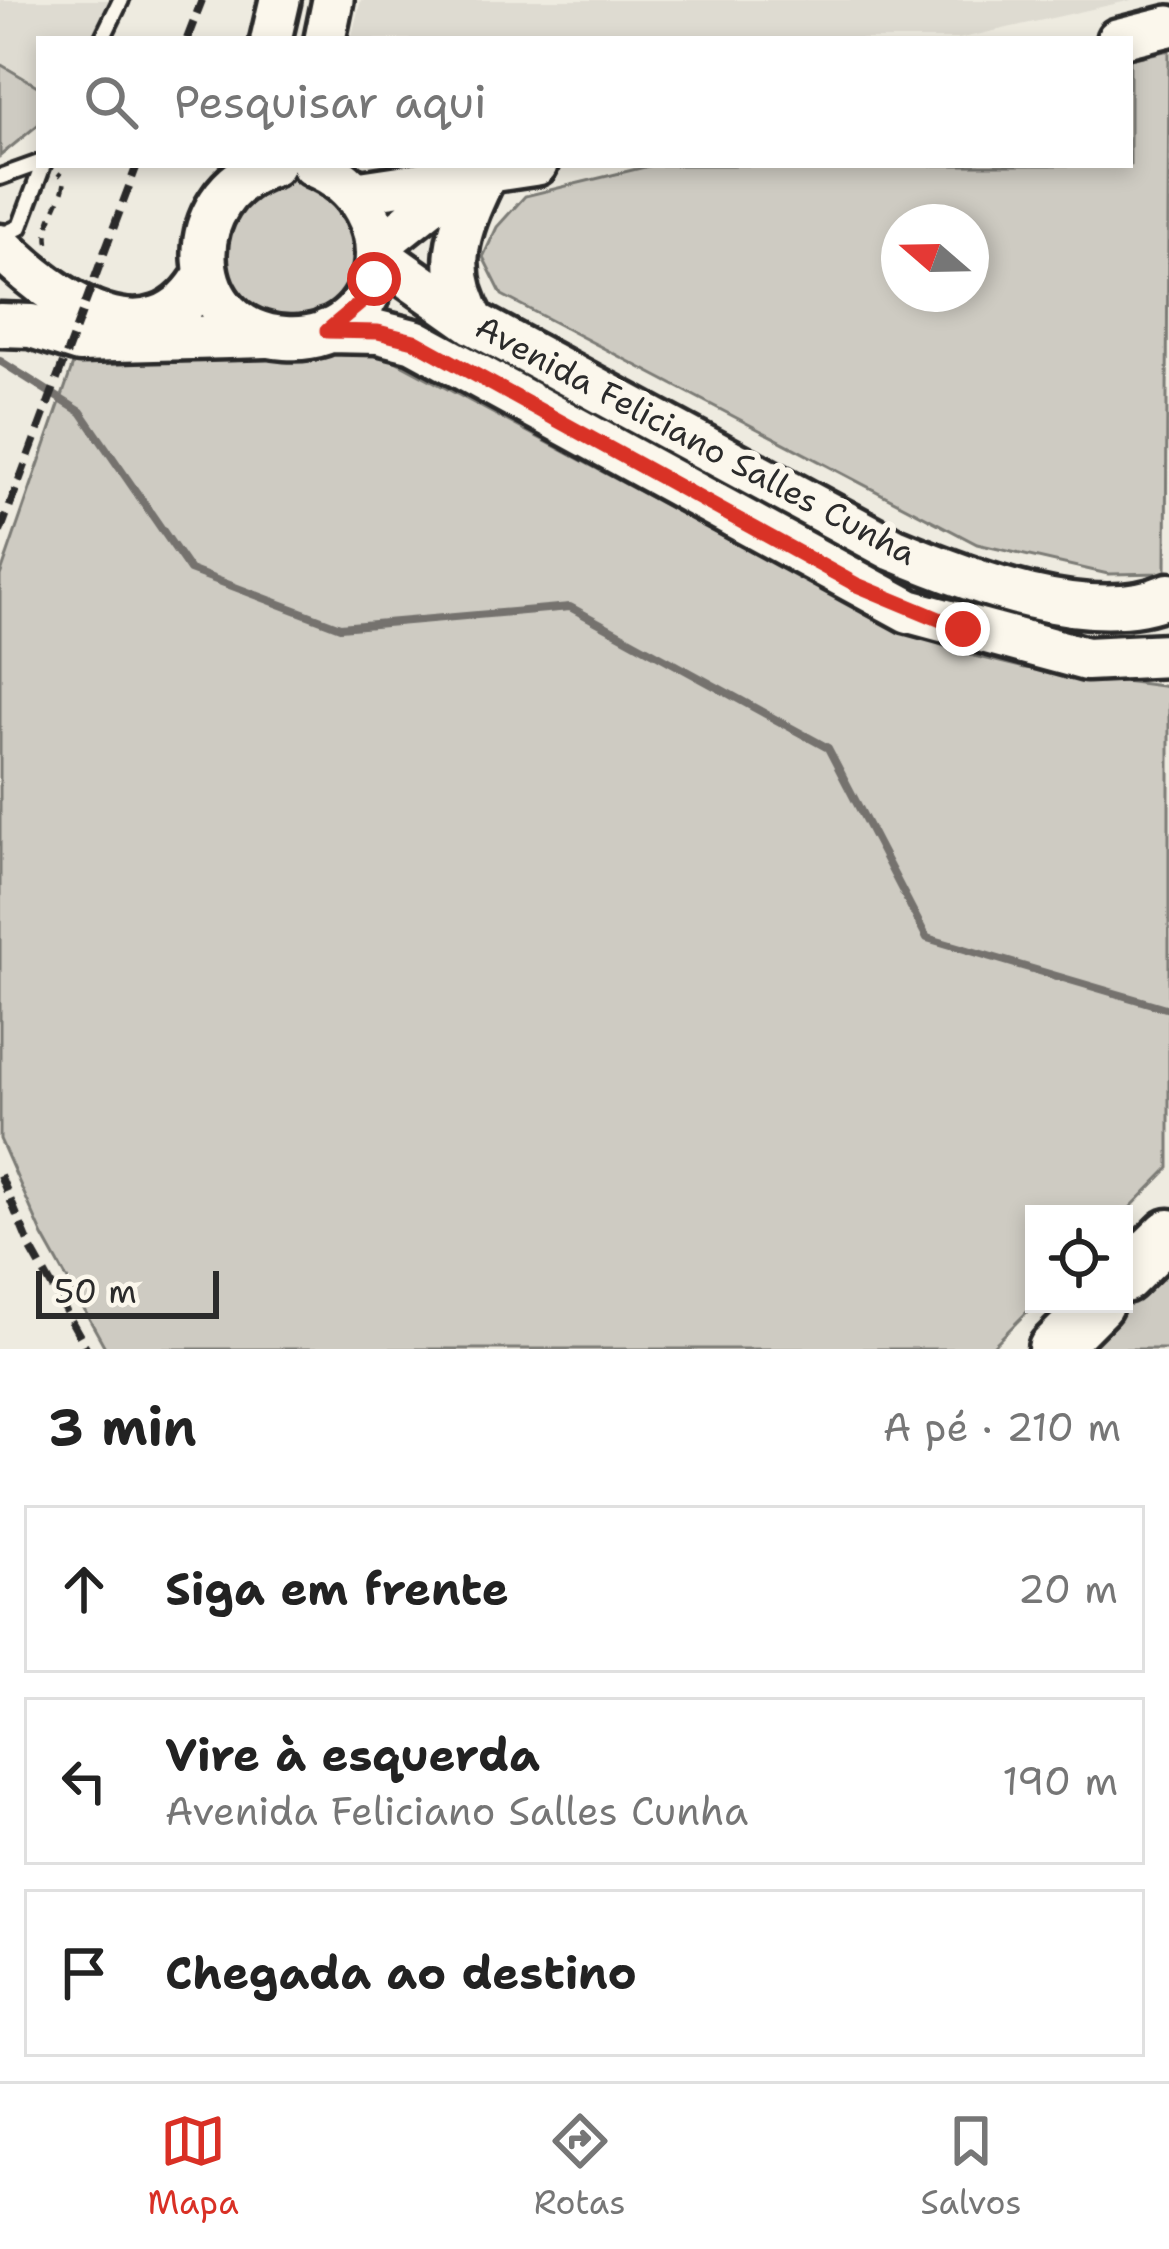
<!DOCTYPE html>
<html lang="pt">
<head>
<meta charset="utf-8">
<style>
	body { margin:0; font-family:"Shantell Sans",sans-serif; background:#f6f6f6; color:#222 }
	.controls { position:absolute; right:36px; bottom:36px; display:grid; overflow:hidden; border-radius:0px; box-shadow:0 6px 18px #0003 }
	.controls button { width:108px; height:108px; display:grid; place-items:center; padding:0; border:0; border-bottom:3px solid #e0e0e0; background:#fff; color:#222; font:60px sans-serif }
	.compass { position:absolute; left:881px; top:204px; width:108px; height:108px; border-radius:50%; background:#fff; box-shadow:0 6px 18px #0003; rotate:290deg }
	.scale { position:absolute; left:36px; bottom:30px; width:183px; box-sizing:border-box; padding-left:12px; border:6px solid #2b2b2b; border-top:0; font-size:33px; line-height:42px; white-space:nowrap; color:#2b2b2b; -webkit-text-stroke:9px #fbf7ec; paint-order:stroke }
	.stop { position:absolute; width:36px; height:36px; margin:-27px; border:9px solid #d93025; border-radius:50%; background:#fff }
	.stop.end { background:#d93025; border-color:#fff; box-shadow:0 3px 12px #0008 }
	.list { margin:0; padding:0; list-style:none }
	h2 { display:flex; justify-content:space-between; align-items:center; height:156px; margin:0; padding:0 48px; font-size:51px }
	h2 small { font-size:39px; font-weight:400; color:#767676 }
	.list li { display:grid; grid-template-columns:78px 1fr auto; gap:36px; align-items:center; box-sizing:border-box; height:168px; margin:0 24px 24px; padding:0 24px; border:3px solid #e0e0e0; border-radius:0px }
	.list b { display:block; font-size:45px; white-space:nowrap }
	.list p { margin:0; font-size:39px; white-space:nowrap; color:#767676 }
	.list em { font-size:39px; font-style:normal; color:#767676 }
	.icon { flex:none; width:66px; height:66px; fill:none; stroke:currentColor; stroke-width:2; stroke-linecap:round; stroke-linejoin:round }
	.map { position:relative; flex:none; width:1169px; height:1349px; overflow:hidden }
	.search { position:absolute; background:#fff; box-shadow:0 6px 18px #0003; left:36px; right:36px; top:36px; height:132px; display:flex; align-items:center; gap:30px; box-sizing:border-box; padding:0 42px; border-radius:0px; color:#767676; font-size:45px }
	.sheet { height:732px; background:#fff }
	nav { display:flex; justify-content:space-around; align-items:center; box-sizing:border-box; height:168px; border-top:3px solid #e0e0e0; background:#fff; font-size:33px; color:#767676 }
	nav a { display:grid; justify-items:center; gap:6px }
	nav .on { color:#d93025 }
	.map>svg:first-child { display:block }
	.built { fill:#dedbd1 }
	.green { fill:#cecbc2; stroke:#7c7b76; stroke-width:3; fill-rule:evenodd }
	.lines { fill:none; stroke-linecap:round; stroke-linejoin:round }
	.stream { stroke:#74726e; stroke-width:8 }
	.lane-casing { stroke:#2b2b2b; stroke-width:22 }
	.secondary-casing { stroke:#2b2b2b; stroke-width:48 }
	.primary-casing { stroke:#2b2b2b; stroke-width:51 }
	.highway-casing { stroke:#2b2b2b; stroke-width:57 }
	.path { stroke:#2b2b2b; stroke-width:4.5; stroke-dasharray:9 9; stroke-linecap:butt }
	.lane { stroke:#fbf7ec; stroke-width:14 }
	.secondary { stroke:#fbf7ec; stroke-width:39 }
	.primary { stroke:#fbf7ec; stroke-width:42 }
	.highway { stroke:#fbf7ec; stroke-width:48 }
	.rail { stroke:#2b2b2b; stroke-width:8; stroke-dasharray:18 9; stroke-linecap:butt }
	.route { stroke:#d93025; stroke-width:15 }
	.labels { text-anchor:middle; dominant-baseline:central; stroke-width:12; stroke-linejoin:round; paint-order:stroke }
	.street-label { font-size:33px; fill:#2b2b2b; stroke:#fbf7ec }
</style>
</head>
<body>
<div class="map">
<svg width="1169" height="1349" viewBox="0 0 1169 1349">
	<rect width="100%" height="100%" fill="#eeebe0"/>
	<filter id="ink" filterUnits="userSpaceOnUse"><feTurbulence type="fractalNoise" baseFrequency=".00833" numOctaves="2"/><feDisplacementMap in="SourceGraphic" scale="24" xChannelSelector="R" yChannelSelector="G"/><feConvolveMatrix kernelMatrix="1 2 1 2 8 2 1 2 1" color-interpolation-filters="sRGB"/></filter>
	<g filter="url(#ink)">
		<path class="built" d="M0,0H116L100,39H39V85L0,62Z
			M361,0H1132L958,39H351Z"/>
		<path class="green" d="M1169,50L1166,573L1108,574L977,544L502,295L483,257L497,227L525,196L653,165H1130V59ZM971,222V294H899V222Z
			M0,64L39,87V124L0,156Z
			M299,170L359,211L362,284L305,330L234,310L216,217L273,171Z
			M78,350L384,355L852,605L958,652L1025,668L1169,687V1168L1124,1214H1034L1035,1304L990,1349H106L43,1236L0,1139V576Z
			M1169,1257V1349H1074Z"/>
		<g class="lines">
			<path class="stream" d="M0,361L81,412L190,570L340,627L570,607L828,748L927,938L1169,1009"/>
			<g class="lane-casing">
				<path id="lane" d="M102,39L121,0
					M0,177L39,163
					M0,236L20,227L43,165"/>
			</g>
			<g class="secondary-casing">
				<path id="secondary" d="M271,39L280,0
					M325,39L333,0
					M1117,39L1169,26
					M357,192L537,165
					M379,246L438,199L464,188"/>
			</g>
			<g class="primary-casing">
				<path id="primary" d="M272,165C177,194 183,332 285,338C391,345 412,204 313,165
					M0,246C54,300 152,370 206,274
					M379,256L474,323L893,549C967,580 1092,629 1169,595
					M474,323C443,270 457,232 482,180
					M0,325L31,326L79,341L266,336
					M327,331L378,332L414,341L909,611L1086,659L1169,655"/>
			</g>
			<g class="highway-casing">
				<path id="highway" d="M1124,1278L1169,1234
					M1053,1349L1098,1304"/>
			</g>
			<path class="path" d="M48,243C44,218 63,203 65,179L58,173"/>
			<use href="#lane" class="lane"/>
			<use href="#secondary" class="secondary"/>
			<use href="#primary" class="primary"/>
			<use href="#highway" class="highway"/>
			<path class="rail" d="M187,39L202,0
				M0,532L137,165
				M0,1175L31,1249L87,1349"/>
		</g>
	</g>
	<g class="lines" filter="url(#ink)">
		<path class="route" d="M374,279L363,301L327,331L378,332L414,341L857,585L963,629"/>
	</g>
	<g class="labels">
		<g class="street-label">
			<text transform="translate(696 440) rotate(28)">Avenida Feliciano Salles Cunha</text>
		</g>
	</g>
</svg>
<div class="controls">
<button><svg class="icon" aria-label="locate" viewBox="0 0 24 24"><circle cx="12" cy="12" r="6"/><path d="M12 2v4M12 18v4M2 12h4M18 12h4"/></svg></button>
</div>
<svg class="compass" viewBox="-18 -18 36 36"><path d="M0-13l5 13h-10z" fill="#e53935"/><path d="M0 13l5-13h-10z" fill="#767676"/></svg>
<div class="scale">50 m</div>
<div class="stop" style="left:374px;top:279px"></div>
<div class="stop end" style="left:963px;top:629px"></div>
<div class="search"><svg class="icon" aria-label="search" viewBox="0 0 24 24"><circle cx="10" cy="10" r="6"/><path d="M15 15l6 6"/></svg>Pesquisar aqui</div>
</div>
<section class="sheet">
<h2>3 min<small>A pé · 210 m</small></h2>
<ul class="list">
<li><svg class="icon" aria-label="ahead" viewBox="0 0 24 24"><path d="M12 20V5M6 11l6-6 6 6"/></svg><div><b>Siga em frente</b></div><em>20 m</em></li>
<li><svg class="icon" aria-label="left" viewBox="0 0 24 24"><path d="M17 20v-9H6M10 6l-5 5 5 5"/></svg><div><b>Vire à esquerda</b><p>Avenida Feliciano Salles Cunha</p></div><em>190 m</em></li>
<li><svg class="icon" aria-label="arrive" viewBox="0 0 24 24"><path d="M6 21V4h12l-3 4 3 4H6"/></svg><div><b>Chegada ao destino</b></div></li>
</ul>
</section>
<nav>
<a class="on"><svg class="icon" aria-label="map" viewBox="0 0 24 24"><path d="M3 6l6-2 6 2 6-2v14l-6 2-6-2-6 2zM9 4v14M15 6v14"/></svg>Mapa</a>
<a><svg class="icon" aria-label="directions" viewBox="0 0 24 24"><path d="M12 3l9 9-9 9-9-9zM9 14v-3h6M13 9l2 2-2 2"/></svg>Rotas</a>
<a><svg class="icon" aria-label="saved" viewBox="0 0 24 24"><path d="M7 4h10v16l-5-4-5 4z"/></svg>Salvos</a>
</nav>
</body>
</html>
